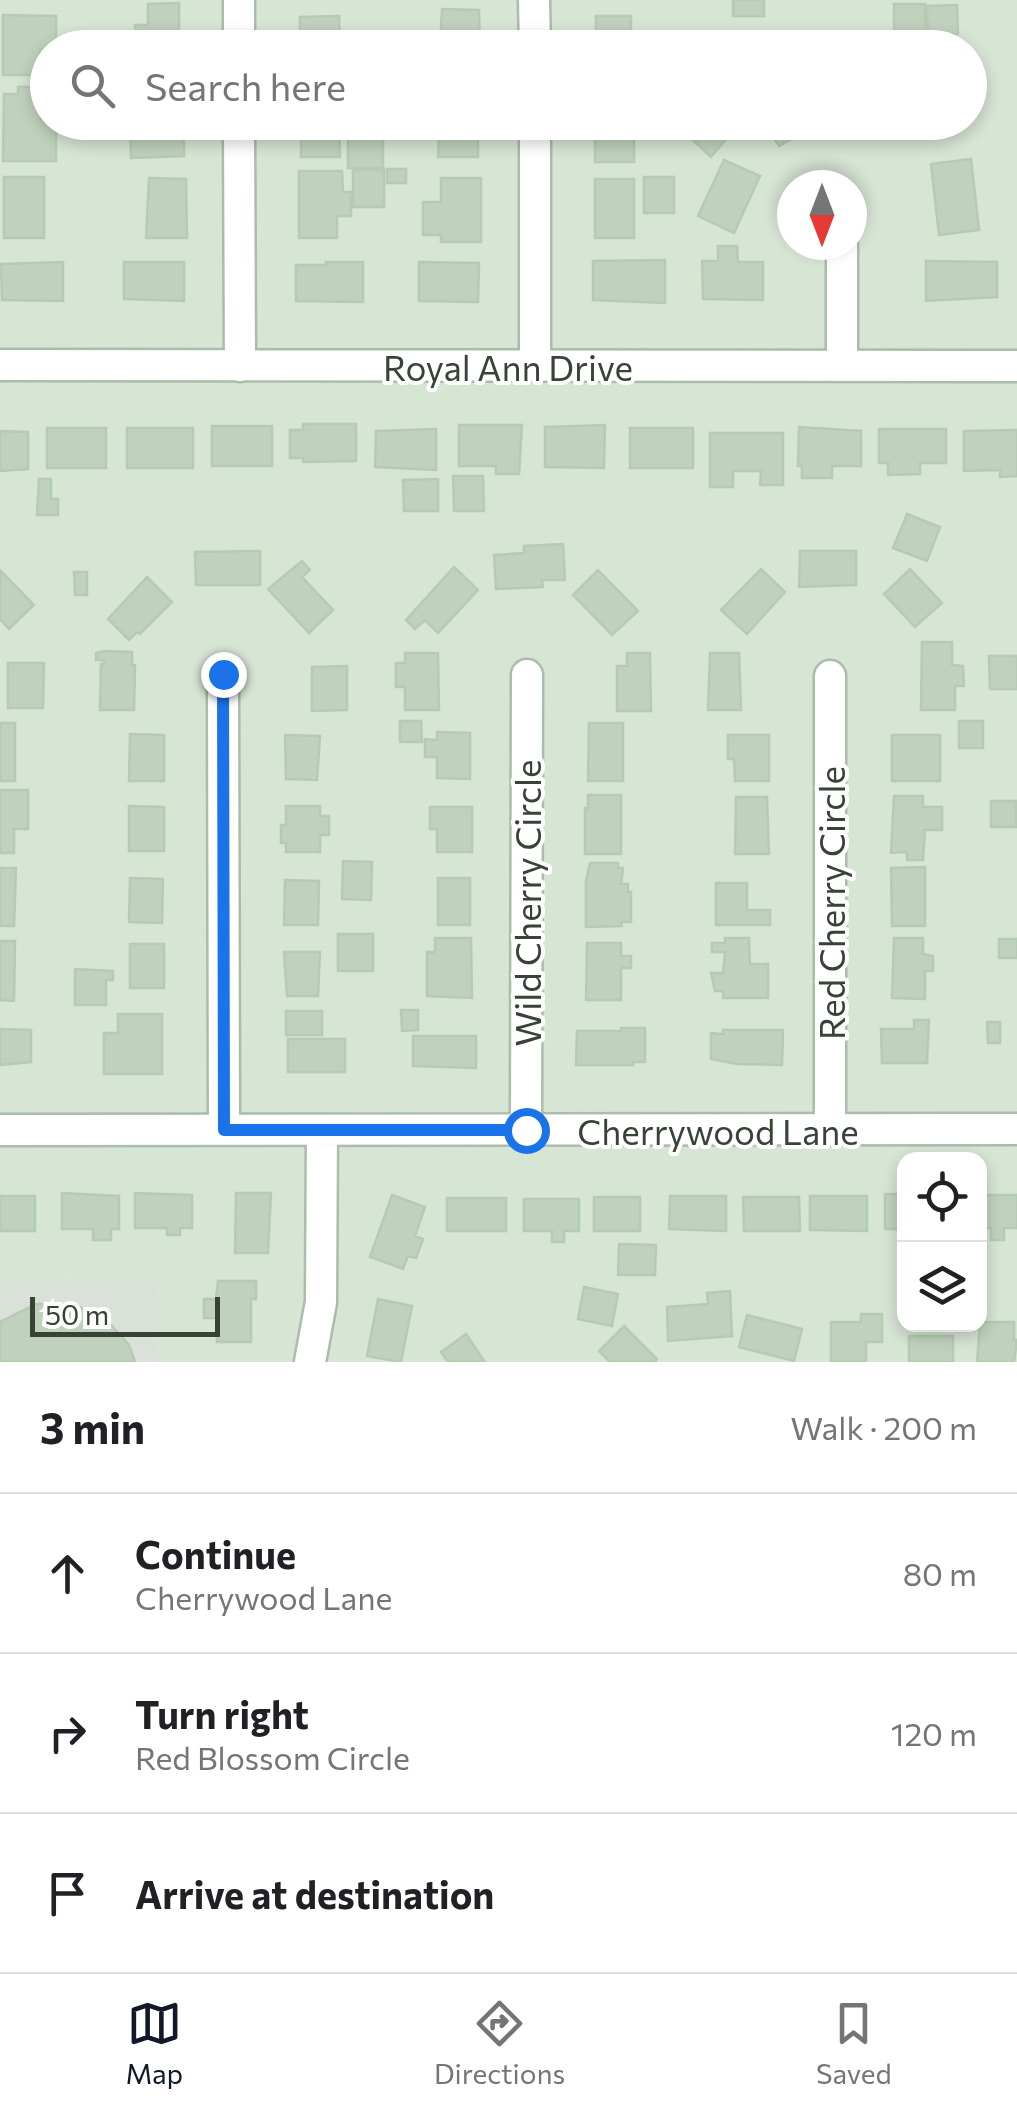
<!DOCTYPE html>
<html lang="en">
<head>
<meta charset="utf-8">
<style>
	body { margin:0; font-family:Commissioner,sans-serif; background:#f6f6f6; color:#202124 }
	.controls { position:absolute; right:30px; bottom:30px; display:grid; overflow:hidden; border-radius:20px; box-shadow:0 5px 15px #0003 }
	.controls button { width:90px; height:90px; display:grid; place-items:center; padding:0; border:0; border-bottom:2px solid #e0e0e0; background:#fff; color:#202124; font:50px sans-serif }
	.compass { position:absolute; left:777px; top:170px; width:90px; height:90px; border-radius:50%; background:#fff; box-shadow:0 5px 15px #0003; rotate:180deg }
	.scale { position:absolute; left:30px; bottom:25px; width:190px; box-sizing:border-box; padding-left:10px; border:5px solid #384337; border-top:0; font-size:28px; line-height:35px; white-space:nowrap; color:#384337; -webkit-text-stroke:8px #fff; paint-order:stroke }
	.stop { position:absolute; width:30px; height:30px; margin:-22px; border:8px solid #1a73e8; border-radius:50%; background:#fff }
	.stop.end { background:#1a73e8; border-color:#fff; box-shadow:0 2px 10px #0008 }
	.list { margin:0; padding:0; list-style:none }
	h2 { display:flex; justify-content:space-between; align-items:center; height:130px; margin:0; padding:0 40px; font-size:42px }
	h2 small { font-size:32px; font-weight:400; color:#757577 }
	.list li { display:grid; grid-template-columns:65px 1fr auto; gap:30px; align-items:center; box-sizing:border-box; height:160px; padding:0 40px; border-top:2px solid #e0e0e0 }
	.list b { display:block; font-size:38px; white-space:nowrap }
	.list p { margin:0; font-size:32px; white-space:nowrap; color:#757577 }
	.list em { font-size:32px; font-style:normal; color:#757577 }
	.icon { flex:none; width:55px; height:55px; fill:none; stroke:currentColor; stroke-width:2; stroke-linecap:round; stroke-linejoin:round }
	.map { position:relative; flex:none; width:1017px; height:1362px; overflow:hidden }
	.search { position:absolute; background:#fff; box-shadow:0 5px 15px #0003; left:30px; right:30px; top:30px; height:110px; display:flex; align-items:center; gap:25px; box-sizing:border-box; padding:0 35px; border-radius:55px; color:#757577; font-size:38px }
	.sheet { height:610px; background:#fff }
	nav { display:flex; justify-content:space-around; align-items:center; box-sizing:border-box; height:140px; border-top:2px solid #e0e0e0; background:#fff; font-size:28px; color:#757577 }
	nav a { display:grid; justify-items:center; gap:5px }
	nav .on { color:#111827 }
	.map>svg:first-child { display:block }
	.residential { fill:#d7e5d5; fill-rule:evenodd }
	.industrial { fill:#dae1d8 }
	.building { fill:#c0d2bd; stroke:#b5ccb2; stroke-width:2.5 }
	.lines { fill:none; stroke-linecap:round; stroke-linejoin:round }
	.minor-casing { stroke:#acbcaa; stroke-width:35 }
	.minor { stroke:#fff; stroke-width:30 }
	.route { stroke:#1a73e8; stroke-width:12 }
	.labels { text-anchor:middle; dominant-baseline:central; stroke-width:8; stroke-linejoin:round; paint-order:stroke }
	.street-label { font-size:35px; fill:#384337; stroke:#fff }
</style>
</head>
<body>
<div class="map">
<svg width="1017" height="1362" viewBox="0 0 1017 1362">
	<rect width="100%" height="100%" fill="#e7f1e7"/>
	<path class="residential" d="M0,0H1017V1362H158L157,1277L0,1278ZM48,48H970V122H48ZM792,185H852V245H792ZM904,1160H980V1324H904Z"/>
	<path class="industrial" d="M157,1277L158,1362H0V1278Z"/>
	<path class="building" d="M733,0H764V16H733Z
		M179,3V40H184V48H145V43H136L135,25H148V4Z
		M894,4H925V39H894Z
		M957,5L958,34L928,35L927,6Z
		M442,9L479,10L480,48H440Z
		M3,15L56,16V48L40,49V75H3Z
		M339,16L340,48H300V17Z
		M596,16H631V46L635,48H596Z
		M18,87H41V119L56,122V161H3L4,94H18Z
		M130,122H184V156L131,158Z
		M301,122H339L340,157H301Z
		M426,122H478V157H438L439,131H426Z
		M595,122H634V162H595Z
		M692,122H721L732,132L711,157L684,132Z
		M764,122H822L779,146Z
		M878,122H934V127H878Z
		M348,138H383V168H348Z
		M971,159L979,230L939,235L931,164Z
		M724,160L760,176L734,233L698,216Z
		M387,169H406V183H387Z
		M353,170H384V207H353Z
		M299,171H342L343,192H351V216H337V238H299Z
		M4,177H44V238H4Z
		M644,177H674V213H644Z
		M149,178L186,179L187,238H146Z
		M441,178H481V242H441V235H423V202H441Z
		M595,179H634V238H595Z
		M718,246H737L738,262H763V300L703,299L702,261H718Z
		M665,260V303L593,300V261Z
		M926,261L997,262V297L926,301Z
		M63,262V301L2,300L1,264Z
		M124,262H184V301L124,299Z
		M326,262H363V302L296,301V265H326Z
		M419,262L479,263L478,302L419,301Z
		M303,424H356V461L303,462V458H290V430H303Z
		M459,425H522L519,474H496V466H459Z
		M605,425L604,468L545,467V427Z
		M212,426H272V466H212Z
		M799,427L861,431V466H832V478H802V466H798Z
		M47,428H106V468H47Z
		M127,428H193V468H127Z
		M630,428H693V468H630Z
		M436,429V470L375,467L376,431Z
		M879,429H946V463H920V474L888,475V463H879Z
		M1017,430V476L1000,477V470L964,471V431Z
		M0,431L28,432V469L0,471Z
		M710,433H783V485H760L761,471H733V487H710Z
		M453,476H483L484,511H454Z
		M39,479H51V499H58V515H37Z
		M438,479V511H404L403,480Z
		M907,514L940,527L927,561L893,548Z
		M563,544L565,580H542L543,587L496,589L494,555L524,553V546Z
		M260,551V585H196L195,552Z
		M800,551H856V585L799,587Z
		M302,561L310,570L302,577L333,610L309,633L268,589Z
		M454,567L478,590L438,633L425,620L415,629L406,620Z
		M761,569L785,592L747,634L721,610Z
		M910,569L942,603L915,627L884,594Z
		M0,570L34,605L9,629L0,619Z
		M598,570L638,611L612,635L573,595Z
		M74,572H87V595H75Z
		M147,577L172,602L140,634L137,632L129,640L108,619Z
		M922,642H952V665L963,666L964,686H955V710H921Z
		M104,651L132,652V665H135L134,710H100L101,664L104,665V660H96V653Z
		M405,653H438L439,710H405V687H396V663H405Z
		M627,653H650L651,711H617V666H627Z
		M710,653H739L741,710H708Z
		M989,656H1017V689H990Z
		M8,663H44L43,708H8Z
		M347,666V710L312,711V667Z
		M400,721H421L422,742H400Z
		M959,721H983V748H959Z
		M0,723H15V781H0Z
		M589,723H623V781H588Z
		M437,732L470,733V779L437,778V757H425V739L437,740Z
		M130,734L164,735V781H129Z
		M285,735L320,736L317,780L286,779Z
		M728,735H769V781H735L734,759H728Z
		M892,735H940V781H892Z
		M0,790H28V829H14V853H0Z
		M588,795H621V854H585V808H588Z
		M894,796H923V807H942V830H925L923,860H907V852L891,853Z
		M736,797H767L769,854H735Z
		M991,801H1016V827H991Z
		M129,806L164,807V851H129Z
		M286,806H320V816H329V835H320V852H286V843H281V825H286Z
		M430,807H472V852H437V829H430Z
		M343,861L372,862L371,900L342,899Z
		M590,863H618V868H623L621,884H628V892H631V922H621L622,926L586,927V881Z
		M925,867V926H892L891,868Z
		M0,868H16L14,926H0Z
		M130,878L163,879L162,923L129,922Z
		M438,878H470V925H438Z
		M285,880L319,881L318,925H284Z
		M716,883H747V910H770V925H716Z
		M338,934H373V971H338Z
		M435,938H471L472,998L427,996V952H435Z
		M725,938H749L750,964H768V998H723V991H715L711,973H723L725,952H712V943H725Z
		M894,938H923V954L933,956V971H925V999L892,998Z
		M999,939H1017V958H999Z
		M0,941H15L14,1001L0,1000Z
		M587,943H621V956H631V968H621V1000H586Z
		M130,944H164V988H130Z
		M284,952H320L318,996H287Z
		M75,969L113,971V980H106V1005H75Z
		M401,1010H418V1030L402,1031Z
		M286,1011H322V1035H286Z
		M118,1014H162V1074H104V1033H118Z
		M914,1020H929L927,1063H882L881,1029H914Z
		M987,1022H1000V1043H988Z
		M621,1028H645V1062H633V1065H576L577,1031H621Z
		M0,1029L31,1030V1062L0,1065Z
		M723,1030H783L782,1065L737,1064L711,1059V1033L723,1034Z
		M413,1036H476V1068L413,1066Z
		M288,1039H345V1072H288Z
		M62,1193L119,1196V1229H111V1240H93V1229H62Z
		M135,1193L192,1195V1228H180V1235H167V1228H135Z
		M236,1193H271L268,1253H235Z
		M885,1194H904V1229H885Z
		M392,1195L425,1207L415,1236L423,1239L416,1258L408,1256L403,1269L370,1257Z
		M980,1195H1017V1228H1004V1240H991V1228H980Z
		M0,1196H35V1231H0Z
		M670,1196H726V1231L669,1229Z
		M810,1196H867V1231L810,1230Z
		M594,1197H640V1231H594Z
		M743,1197H799L800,1231H744Z
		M447,1198H506V1231H447Z
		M524,1199H579V1231H564V1242H552V1231H524Z
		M619,1244L656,1245L655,1275H618Z
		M218,1281H256V1299H251V1342H217V1318H204V1299H216Z
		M584,1287L618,1294L612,1326L578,1319Z
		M730,1291L732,1336L668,1341L667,1307L708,1304L707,1293Z
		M378,1299L412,1306L401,1362L367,1356Z
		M36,1304H72L105,1318L129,1345L135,1362H0V1322Z
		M861,1314H882V1342H866V1362H831V1322H861Z
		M747,1315L802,1329L794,1361L739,1347Z
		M980,1322H1014V1340H1017L1014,1362H977Z
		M624,1326L657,1359L655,1362H610L599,1351Z
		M466,1334L485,1362H448L441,1352Z
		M909,1336H953V1362H909Z"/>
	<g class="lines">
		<g class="minor-casing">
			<path id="minor" d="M239,0V48
				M534,0L535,48
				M239,122L240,366
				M535,122V366
				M842,245V366
				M0,365L1017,366
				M223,675L224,1130
				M830,676V1130
				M0,1130L1017,1129
				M526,1130L527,675
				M310,1362L321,1302L322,1130"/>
		</g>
		<use href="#minor" class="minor"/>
	</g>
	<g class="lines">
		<path class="route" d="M223,674L224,1130H526"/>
	</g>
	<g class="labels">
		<g class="street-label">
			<text x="508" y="366">Royal Ann Drive</text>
			<text transform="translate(526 903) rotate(-90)">Wild Cherry Circle</text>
			<text transform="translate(830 903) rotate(-90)">Red Cherry Circle</text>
			<text x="718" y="1130">Cherrywood Lane</text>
		</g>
	</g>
</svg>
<div class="controls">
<button><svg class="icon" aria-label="locate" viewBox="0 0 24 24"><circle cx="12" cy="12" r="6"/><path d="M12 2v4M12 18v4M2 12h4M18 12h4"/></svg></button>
<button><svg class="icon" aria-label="layers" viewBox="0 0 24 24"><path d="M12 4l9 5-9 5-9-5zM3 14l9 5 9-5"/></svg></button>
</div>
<svg class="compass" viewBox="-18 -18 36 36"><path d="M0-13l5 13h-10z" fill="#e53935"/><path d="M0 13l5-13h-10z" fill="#757577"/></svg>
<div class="scale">50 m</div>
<div class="stop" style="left:526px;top:1130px"></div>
<div class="stop end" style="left:223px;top:674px"></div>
<div class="search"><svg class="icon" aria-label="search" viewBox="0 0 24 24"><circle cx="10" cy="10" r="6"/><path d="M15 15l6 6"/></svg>Search here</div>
</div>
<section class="sheet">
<h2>3 min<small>Walk · 200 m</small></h2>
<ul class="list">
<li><svg class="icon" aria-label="ahead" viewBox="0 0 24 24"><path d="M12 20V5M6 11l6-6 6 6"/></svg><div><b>Continue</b><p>Cherrywood Lane</p></div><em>80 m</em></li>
<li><svg class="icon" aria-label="right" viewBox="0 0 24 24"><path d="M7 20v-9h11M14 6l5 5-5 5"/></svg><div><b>Turn right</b><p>Red Blossom Circle</p></div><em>120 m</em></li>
<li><svg class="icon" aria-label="arrive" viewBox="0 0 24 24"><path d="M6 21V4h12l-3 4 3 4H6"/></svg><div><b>Arrive at destination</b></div></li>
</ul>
</section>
<nav>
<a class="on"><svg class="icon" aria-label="map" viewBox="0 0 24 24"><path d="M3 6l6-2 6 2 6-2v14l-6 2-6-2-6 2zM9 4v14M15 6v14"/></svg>Map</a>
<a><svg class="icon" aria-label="directions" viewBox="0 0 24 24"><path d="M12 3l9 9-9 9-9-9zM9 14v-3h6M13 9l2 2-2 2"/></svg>Directions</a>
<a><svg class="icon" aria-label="saved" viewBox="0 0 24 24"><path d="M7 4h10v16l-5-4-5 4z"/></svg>Saved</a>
</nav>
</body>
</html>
